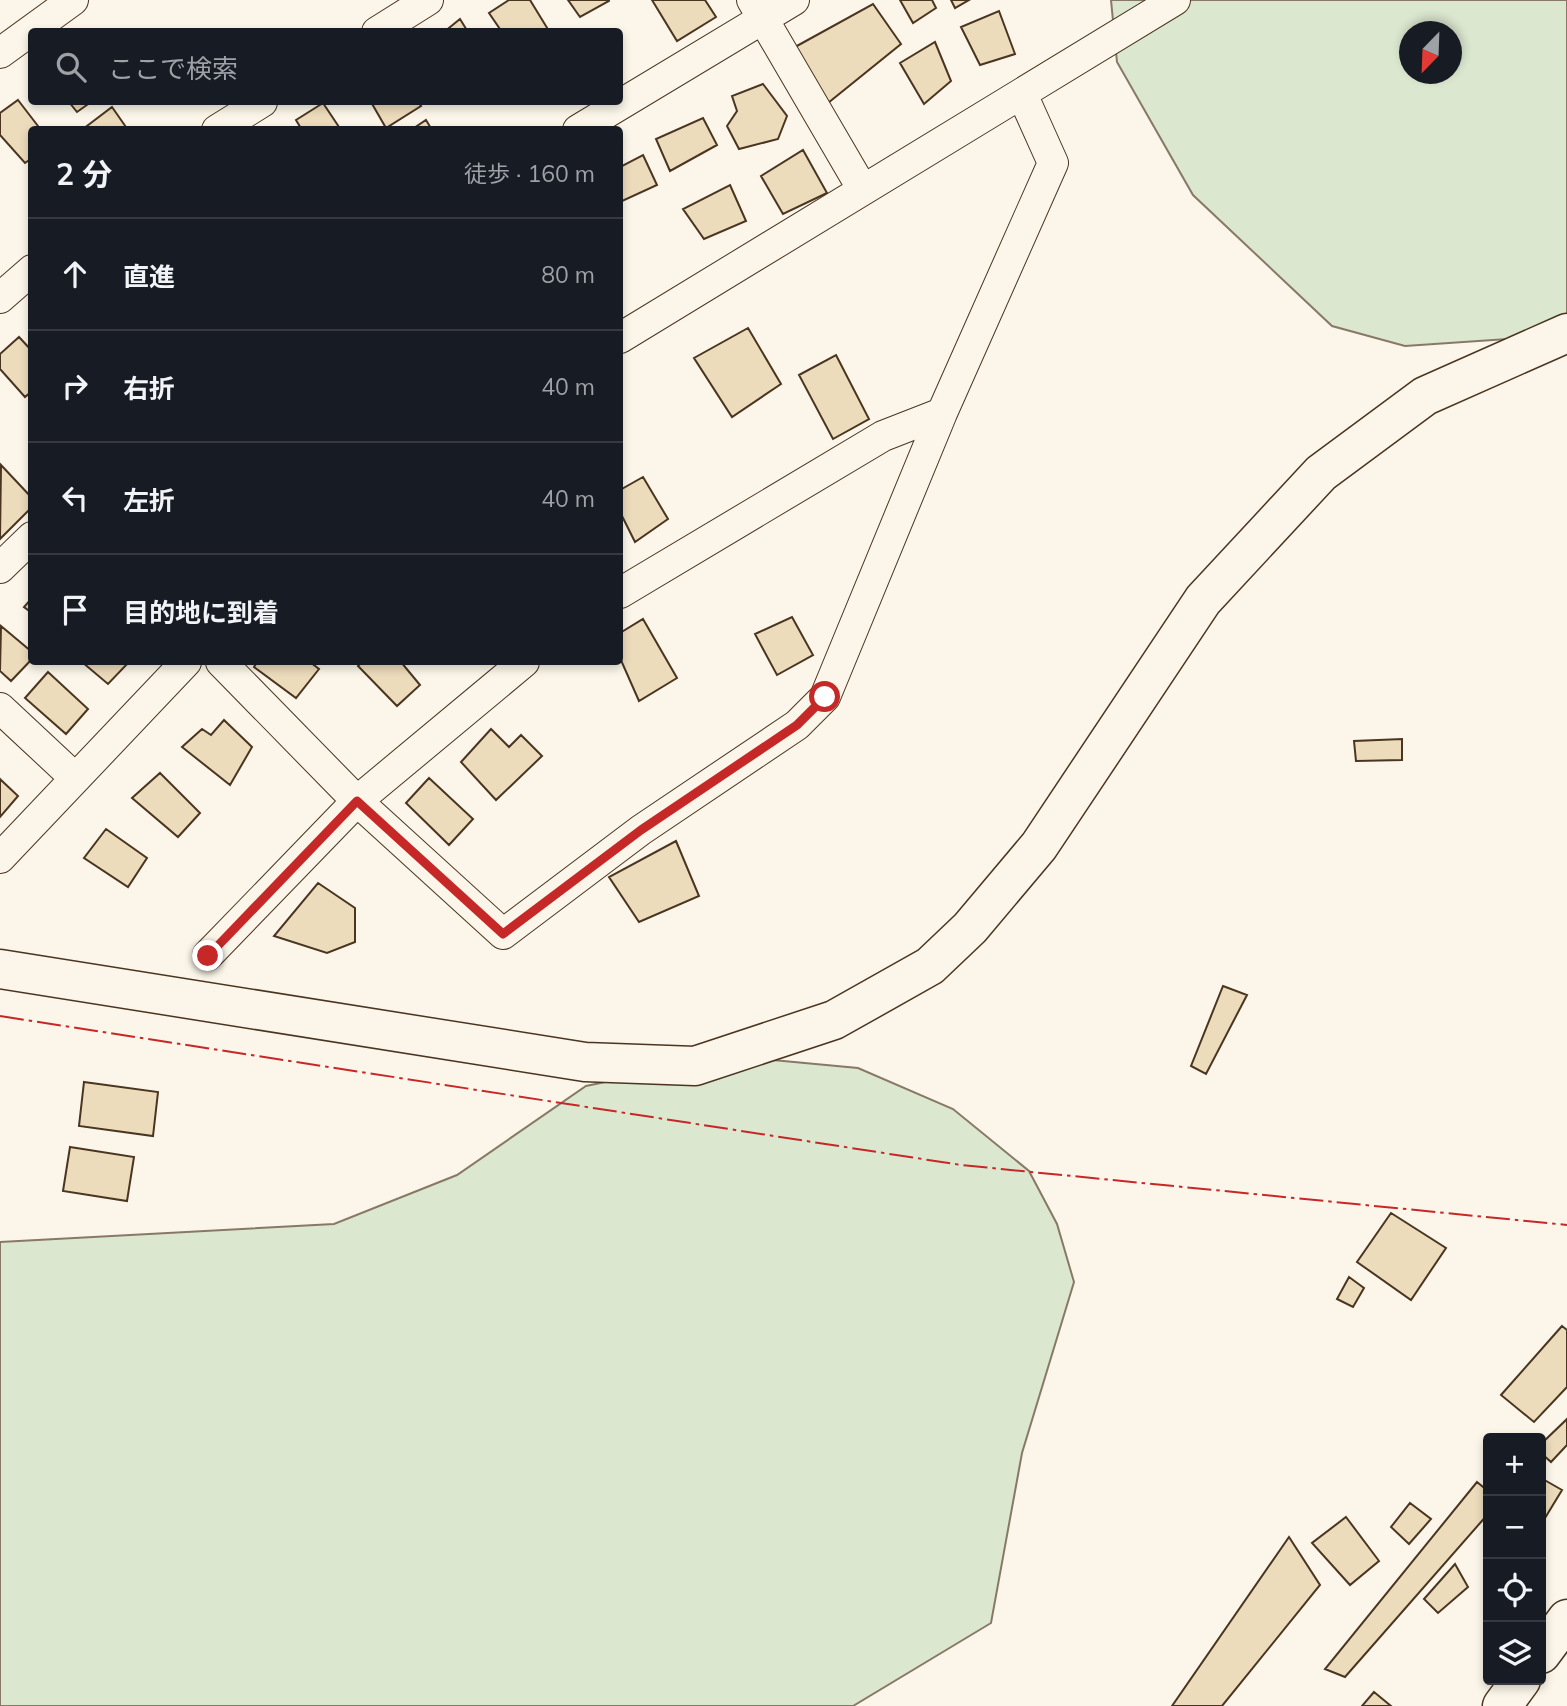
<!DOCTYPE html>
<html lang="ja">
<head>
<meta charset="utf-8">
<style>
	body { margin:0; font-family:Mulish,"Noto Sans JP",sans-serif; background:#20242c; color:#f1f3f6 }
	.controls { position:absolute; right:21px; bottom:21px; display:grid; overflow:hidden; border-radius:7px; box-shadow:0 4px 10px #0003 }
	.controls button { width:63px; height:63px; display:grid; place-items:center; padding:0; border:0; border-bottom:2px solid #363941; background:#171b24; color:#f1f3f6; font:35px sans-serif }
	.compass { position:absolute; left:1399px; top:21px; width:63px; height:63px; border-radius:50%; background:#171b24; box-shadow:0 4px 10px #0003; rotate:203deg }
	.stop { position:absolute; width:21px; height:21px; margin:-16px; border:5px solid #c62828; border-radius:50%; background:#fff }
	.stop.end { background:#c62828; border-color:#fff; box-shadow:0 2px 7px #0008 }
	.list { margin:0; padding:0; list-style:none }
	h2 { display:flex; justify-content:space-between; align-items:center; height:91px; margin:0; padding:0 28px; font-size:30px }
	h2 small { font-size:23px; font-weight:400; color:#9ea1a6 }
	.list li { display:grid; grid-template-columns:46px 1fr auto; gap:21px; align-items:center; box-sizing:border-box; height:112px; padding:0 28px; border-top:2px solid #363941 }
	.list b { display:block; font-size:26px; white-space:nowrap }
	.list em { font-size:23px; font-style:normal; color:#9ea1a6 }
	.icon { flex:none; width:38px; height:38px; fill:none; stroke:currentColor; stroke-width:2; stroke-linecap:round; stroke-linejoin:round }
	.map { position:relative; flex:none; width:1567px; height:1706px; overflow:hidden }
	.search { position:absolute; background:#171b24; box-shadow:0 4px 10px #0003; left:28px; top:28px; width:595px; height:77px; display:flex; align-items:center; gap:18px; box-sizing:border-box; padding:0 24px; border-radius:7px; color:#9ea1a6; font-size:26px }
	.panel { position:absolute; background:#171b24; box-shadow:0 4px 10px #0003; left:28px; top:126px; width:595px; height:539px; border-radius:7px }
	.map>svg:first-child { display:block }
	.green { fill:#dce7d0; stroke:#887966; stroke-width:2; fill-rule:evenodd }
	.building { fill:#ecdcbc; stroke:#4a3520; stroke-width:2 }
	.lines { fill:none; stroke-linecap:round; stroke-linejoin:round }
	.street-casing { stroke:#4a3520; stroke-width:32 }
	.secondary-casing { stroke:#4a3520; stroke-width:41 }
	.highway-casing { stroke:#4a3520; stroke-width:41 }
	.street { stroke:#fbf6e9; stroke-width:30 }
	.secondary { stroke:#fbf6e9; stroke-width:38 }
	.highway { stroke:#fbf6e9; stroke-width:38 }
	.power { stroke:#c62828; stroke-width:2; stroke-dasharray:24 5 3.5 5; stroke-linecap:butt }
	.route { stroke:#c62828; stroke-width:9 }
</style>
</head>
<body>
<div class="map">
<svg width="1567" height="1706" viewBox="0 0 1567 1706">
	<rect width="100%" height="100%" fill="#fbf6e9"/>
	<path class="green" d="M1111,0H1567V335L1405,346L1332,326L1193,195L1117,62ZM1410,32H1452V74H1410Z
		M731,1056L858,1068L953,1109L1029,1171L1057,1224L1074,1282L1022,1453L991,1623L853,1706H0V1242L334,1224L457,1175L586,1086Z"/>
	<path class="building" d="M509,0H530L549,31L502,32L489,13Z
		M568,0H609V1L580,17Z
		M652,0H705L716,17L677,41Z
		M900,0H932L936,8L913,23Z
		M951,0H969L955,8Z
		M873,4L901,44L828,103L795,47Z
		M999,11L1015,54L980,65L961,27Z
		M460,19L468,32H444Z
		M935,42L951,81L924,104L900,63Z
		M763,84L787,116L778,139L739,149L727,126L737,111L732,96Z
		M18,100L41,130H32V158L25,163L0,135V113Z
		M69,102H91L77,112Z
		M371,102H418L421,106L386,128Z
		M323,103L341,130H302L296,120Z
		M112,107L128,130H83V129Z
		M703,118L717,145L670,171L656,139Z
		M426,120L432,130H411Z
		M803,150L827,193L783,214L761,176Z
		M643,155L657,185L620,202V167Z
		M730,185L746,221L704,239L683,209Z
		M748,328L781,384L732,417L694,358Z
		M19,337L32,351V391L25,397L0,369V354Z
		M836,355L869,419L833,439L799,375Z
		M1,465L32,498V507L0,539Z
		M643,477L668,519L635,542L620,512V490Z
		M32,598V613L24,607Z
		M792,617L813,655L777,675L755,634Z
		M643,619L677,678L639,701L620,658V633Z
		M1,626L32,652V659L11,681L0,671Z
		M82,662H129L108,684Z
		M257,662H310L319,669L296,698L254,667Z
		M362,662H401L420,685L397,706L358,666Z
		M48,672L88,709L66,734L25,698Z
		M224,720L252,747L230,785L182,747L202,729L211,735Z
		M491,729L509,747L521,735L542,756L496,800L461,762Z
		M1402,739V760L1356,761L1354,741Z
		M160,773L200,813L178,837L132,798Z
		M429,778L473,819L449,845L406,803Z
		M0,779L18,796L0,817Z
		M106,829L147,858L128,887L84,858Z
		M676,841L699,896L639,922L609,877Z
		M318,883L355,908V942L327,953L274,936Z
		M1223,986L1247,995L1206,1074L1191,1066Z
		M84,1082L158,1092L153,1136L79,1126Z
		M70,1147L134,1157L127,1201L63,1191Z
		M1391,1213L1446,1248L1411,1300L1357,1262Z
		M1349,1277L1364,1288L1353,1307L1337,1299Z
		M1562,1326L1567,1330V1387L1534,1422L1501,1395Z
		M1567,1419V1445L1551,1462L1541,1453V1444Z
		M1541,1478L1562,1490L1545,1518L1541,1515Z
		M1477,1482L1488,1491V1514L1345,1677L1325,1669Z
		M1410,1503L1431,1519L1409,1544L1391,1527Z
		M1346,1517L1379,1561L1350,1585L1312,1543Z
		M1289,1537L1320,1585L1222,1706H1172Z
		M1455,1564L1468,1587L1438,1613L1424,1599Z
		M1374,1692L1391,1706H1362Z"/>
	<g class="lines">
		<g class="street-casing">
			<path id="street" d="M752,0L863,190
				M377,32L428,0
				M0,53L73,0
				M217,130L262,102
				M578,130L794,0
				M0,298L32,270
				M620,338L1175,0
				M0,568L32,537
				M620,593L883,436L942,413
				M221,662L357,801L503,934L641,830L797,725L825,697L942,413L1053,163L1022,94
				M0,708L75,778
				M0,858L186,662
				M208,955L357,801L524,662"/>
		</g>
		<g class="secondary-casing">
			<path id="secondary" d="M0,969L585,1062L695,1066L834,1020L930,966L970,928L1039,846L1203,600L1321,473L1425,396L1567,333"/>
		</g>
		<g class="highway-casing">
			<path id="highway" d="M1541,1654L1567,1619
				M1502,1706L1521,1680"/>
		</g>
		<use href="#street" class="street"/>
		<use href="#secondary" class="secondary"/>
		<use href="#highway" class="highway"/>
		<path class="power" d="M0,1016L961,1165L1567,1225"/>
	</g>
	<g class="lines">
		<path class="route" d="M208,956L357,801L503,934L641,830L797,725L825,697"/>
	</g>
</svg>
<div class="controls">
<button>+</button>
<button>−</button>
<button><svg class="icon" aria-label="locate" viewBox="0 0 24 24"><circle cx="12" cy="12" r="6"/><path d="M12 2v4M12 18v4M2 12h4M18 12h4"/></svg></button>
<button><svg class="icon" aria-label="layers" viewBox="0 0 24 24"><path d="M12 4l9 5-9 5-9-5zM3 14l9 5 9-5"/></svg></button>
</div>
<svg class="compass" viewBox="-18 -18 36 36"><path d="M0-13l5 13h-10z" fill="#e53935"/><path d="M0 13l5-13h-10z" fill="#9ea1a6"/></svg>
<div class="stop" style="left:825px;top:697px"></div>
<div class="stop end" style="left:208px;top:956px"></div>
<div class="search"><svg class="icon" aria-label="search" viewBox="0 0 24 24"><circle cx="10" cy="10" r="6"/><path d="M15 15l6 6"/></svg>ここで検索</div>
<section class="panel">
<h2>2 分<small>徒歩 · 160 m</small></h2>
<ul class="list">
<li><svg class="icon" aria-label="ahead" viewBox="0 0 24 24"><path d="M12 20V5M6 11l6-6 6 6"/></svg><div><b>直進</b></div><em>80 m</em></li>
<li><svg class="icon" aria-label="right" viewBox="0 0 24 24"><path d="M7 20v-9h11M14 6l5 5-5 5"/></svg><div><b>右折</b></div><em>40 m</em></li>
<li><svg class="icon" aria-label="left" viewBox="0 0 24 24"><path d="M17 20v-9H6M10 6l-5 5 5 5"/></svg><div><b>左折</b></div><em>40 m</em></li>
<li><svg class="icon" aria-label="arrive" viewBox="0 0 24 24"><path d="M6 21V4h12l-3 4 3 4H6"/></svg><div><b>目的地に到着</b></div></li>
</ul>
</section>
</div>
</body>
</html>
